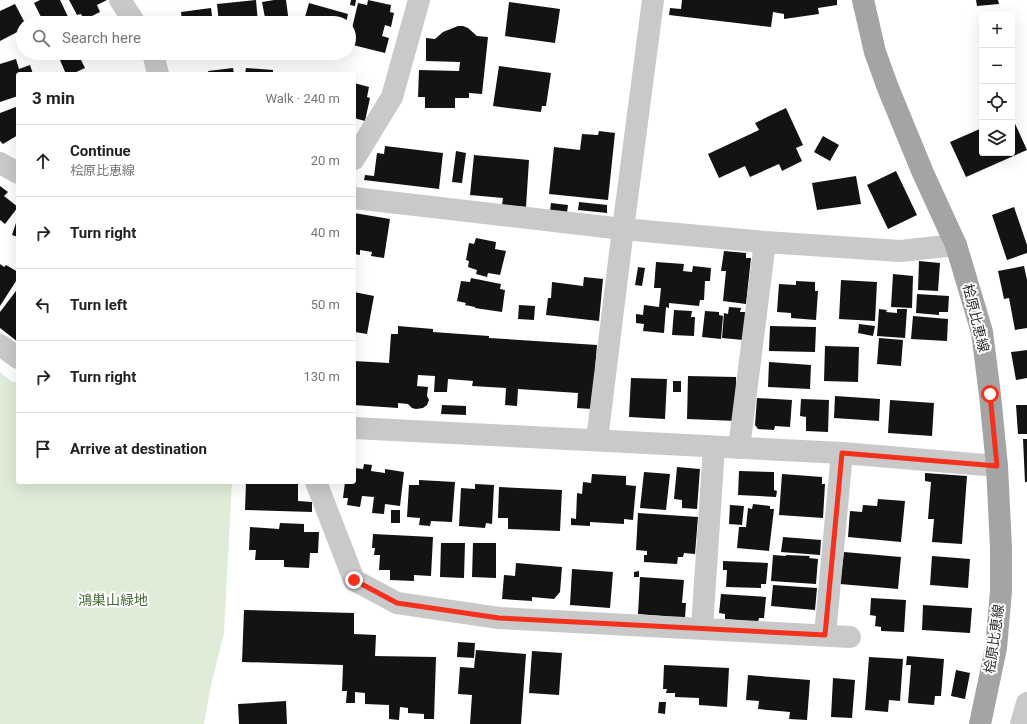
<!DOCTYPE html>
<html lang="en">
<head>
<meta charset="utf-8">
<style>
	body { margin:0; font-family:Roboto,"Noto Sans JP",sans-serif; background:#f6f6f6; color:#222 }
	.controls { position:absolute; right:12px; top:12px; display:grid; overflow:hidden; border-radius:4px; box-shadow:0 4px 16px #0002 }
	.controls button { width:36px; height:36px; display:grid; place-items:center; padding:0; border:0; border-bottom:1px solid #e0e0e0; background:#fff; color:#222; font:20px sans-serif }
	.stop { position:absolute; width:12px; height:12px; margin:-9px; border:3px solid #f5301c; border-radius:50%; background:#fff }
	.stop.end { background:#f5301c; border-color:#fff; box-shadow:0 1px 4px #0008 }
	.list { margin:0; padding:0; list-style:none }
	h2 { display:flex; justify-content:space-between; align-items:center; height:52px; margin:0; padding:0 16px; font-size:17px }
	h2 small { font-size:13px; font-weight:400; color:#767676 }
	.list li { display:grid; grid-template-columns:26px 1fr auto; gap:12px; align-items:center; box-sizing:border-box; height:72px; padding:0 16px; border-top:1px solid #e0e0e0 }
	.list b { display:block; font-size:15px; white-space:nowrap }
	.list p { margin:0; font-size:13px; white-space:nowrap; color:#767676 }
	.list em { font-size:13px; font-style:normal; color:#767676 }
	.icon { flex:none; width:22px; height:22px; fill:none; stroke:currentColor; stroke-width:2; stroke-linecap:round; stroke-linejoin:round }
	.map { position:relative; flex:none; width:1027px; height:724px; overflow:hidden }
	.search { position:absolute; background:#fff; box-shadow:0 4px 16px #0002; left:16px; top:16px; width:340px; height:44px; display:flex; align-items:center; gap:10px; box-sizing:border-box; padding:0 14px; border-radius:22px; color:#767676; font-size:15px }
	.panel { position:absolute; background:#fff; box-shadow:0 4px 16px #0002; left:16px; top:72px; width:340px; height:412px; border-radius:4px }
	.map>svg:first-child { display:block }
	.green { fill:#dfecd8 }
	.building { fill:#131313 }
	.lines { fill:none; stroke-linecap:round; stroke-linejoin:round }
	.minor { stroke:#c9c9c9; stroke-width:22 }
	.major { stroke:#a4a4a4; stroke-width:22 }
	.route { stroke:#f5301c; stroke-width:5 }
	.labels { text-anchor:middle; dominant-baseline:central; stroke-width:4; stroke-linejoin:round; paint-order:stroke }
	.street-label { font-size:14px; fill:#2c2c2c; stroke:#fff }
	.park-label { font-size:14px; fill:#466b36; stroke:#fff }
</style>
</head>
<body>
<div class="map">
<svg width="1027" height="724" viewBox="0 0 1027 724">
	<rect width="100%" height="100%" fill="#fff"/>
	<path class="green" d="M0,372L11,381L18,384V482H232L224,633L211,685L204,724H0Z"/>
	<path class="building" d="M40,0H60L71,23H44L34,3Z
		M69,0H107L97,5L100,12L84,20L81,14L77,15Z
		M256,0L258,23H219L217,4Z
		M274,0H286L289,23H266L262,2Z
		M351,0H356L355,6L350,5Z
		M368,0L391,5L390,12L394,13L391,27L385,25L382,36L389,38L385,53L349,44V41L358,3L367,5Z
		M682,0H837V5L818,8L819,14L784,19V14L773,12L771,27L669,15L670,8L681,9Z
		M976,0H998L999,4L977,6Z
		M509,2L560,9L555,43L505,36Z
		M309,3L348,14L346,23H296L298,16L305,17Z
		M15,4L25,23H23V29L0,41V11Z
		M211,8L213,23H182L181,12Z
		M458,26H463L468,28L477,36L488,37L482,94L469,93V98H455V108H425V97H418L419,70L459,71L460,62L426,61V38L435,39L443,32Z
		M57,53H91L92,55L81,60L85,68L72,74H66Z
		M99,53H121V55L101,60Z
		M251,53H279V56L252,59Z
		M16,59L19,69L30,65L33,74H18V96L0,102V64Z
		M499,66L551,73L546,106H542L541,112L493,106Z
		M233,68L234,74H209L208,71Z
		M246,68L273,70V74H245Z
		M354,83L369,87L367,97L370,98L365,121L354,118Z
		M16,107L18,114V135L3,144L0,141V113Z
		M786,108L803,145L796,148L802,161L782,171L779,164L750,177L745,166L719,178L708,154L759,130L755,123Z
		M1012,117L1027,150L966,177L950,142L982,128V153H1012Z
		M599,131L615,133L608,200L549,194L554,147L580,150L582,134L598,135Z
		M823,136L839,145L830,161L814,152Z
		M385,146L443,153L439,189L364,180L365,175L374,176L377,153L384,154Z
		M456,151L466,153L462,183L452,182Z
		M474,155L529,160L526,207L502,205L503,198L470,195Z
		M896,171L917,215L888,229L867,185Z
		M856,176L861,204L817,210L812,183Z
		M0,186L8,192L4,196L18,207L5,224L0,220Z
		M579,202L607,205V213L578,210Z
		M551,203L568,205L567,213L550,211Z
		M1014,207L1027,245V253L1007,260L992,215Z
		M354,213L390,219L384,258L371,256L372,252L360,250V255L354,254Z
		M18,217V237L12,235Z
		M476,238L496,242L495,249L506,251L500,275L488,273L487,277L476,274L477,270L468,267L469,261L466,260L469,243L474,244Z
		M724,251L746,253V258H751L746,304L723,301L726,271H721Z
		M919,261L940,263L938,291L918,290Z
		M656,262L684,264L683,271L692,272L693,266L711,268L710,281H705L704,300H700L699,306L669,303V308L666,307L664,333L643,331L644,324L636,323V314L643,315L644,305L659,307L661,288H654Z
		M0,264L4,267L6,265L18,272V278L0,306Z
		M1024,266L1027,280V328L1015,330L1009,298L1004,299L998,271Z
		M638,267L645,268L642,286L635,285Z
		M893,274L913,276L912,308L891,307Z
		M584,277L603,279L599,321L546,315L548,298H551L552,282L583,286Z
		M471,278L501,284L500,289L505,290L502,312L475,308V307L465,305L466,303L457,301L461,281L470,282Z
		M841,280L877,282L875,321L839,319Z
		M796,281L815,282V291H818L816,320L791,318V313L777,312L779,284L796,285Z
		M16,291L18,293V342L0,328V312Z
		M354,292L374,296L367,334L355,332L356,326L354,325Z
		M917,294L949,296L948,312H939V315L916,313Z
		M519,305L535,306L534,320L518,319Z
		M729,307L741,308L740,312H746L743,340L722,338L724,313L728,314Z
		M879,309L887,310L886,312L897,313V309H907L905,338L877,336Z
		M674,310L692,311L691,317H695L694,336L672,335Z
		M705,311L719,312V315L723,316L721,339L702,337Z
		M913,316L948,319L947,341L911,339Z
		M859,324L875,326L873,336L858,333Z
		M398,326L433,329V332L489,336V338L597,345L592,409L577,408L578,393L518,389L517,406L505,405L506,388L472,386L473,381L448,379L447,392H434L435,376L418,375L417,386L428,387L427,396L429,400L427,405L423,408L416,409L412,408L408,404L398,403V408L354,405V361L389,363L391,334H398Z
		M770,326L816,327L815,352L769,351Z
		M879,338L903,340L901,366L877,364Z
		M825,346L859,347L858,382L824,381Z
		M1027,350V378L1016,380L1011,352Z
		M769,362L811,365L810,389L768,387Z
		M688,376L736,377V383H738L737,421L687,419Z
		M631,378L667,379L665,419L629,417Z
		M673,381H681V392H673Z
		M835,396L880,399L879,421L834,418Z
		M757,398L792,400L790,427L775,426L774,430L758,429L755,425Z
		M801,399L829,400L828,432L806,431V417L800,416Z
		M890,400L934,403L932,436L888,433Z
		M442,405L466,406V415L441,414Z
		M1016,405H1027V434H1018Z
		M1023,439H1027V482H1025Z
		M364,464L372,465L371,471L385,473V469L404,472L400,506L385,504L384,514L372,513L374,497L362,496L360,507L347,505L348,498H343L345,482H354V468L363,469Z
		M677,467L700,469L697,509L682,508V500L674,499Z
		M739,471L774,472V490L777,491L776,497L738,495Z
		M644,472L670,474L666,510L640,508Z
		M925,473L967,476L962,544L932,542L934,519H928L931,482L925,481Z
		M592,474L626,476V485L636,486L633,520L624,519V524L590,522V526L571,525V518L576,519L577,493L582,494L583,482L591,483Z
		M782,474L822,477V484H825L823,518L779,515Z
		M419,480L455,482L452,522L431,521L430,526L419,525L420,518L407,517L409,485H419Z
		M246,482H298V501L312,502V512L245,510Z
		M475,484L494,485L492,524L486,523L485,528L459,526L461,488L475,489Z
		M499,487L562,490L560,531L508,529V518H498Z
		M878,499L905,501L901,542L848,537L850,511L862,512L863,505L877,506Z
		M753,504L770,506V509H774L769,551L737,548L739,527H746L748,508L752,509Z
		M730,505L744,506L742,525L729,524Z
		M391,510H400V523H391Z
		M638,513L698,517L695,554L684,553L683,557H678L677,564L644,562V555H647V551L636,550Z
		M280,523L304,524V532H319L318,553H310L309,568L284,567V560H255L256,550H249L250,527L279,529Z
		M373,534L433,537L431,576L414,575V581L390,580V570H379L380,555H374L375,548H372Z
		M783,537L821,540L820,555L781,552Z
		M441,543H465L464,578L440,577Z
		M473,543H496V578L472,577Z
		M844,552L901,557L898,589L840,584Z
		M773,555L786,556V555L810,556L809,558L818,559L816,584L771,581Z
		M932,556L970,559L968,588L930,585Z
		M723,561L768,563L766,584H761V588L726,587L727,570H723Z
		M516,563L562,567L560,592L554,599L532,597V601L502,599L504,575L515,576Z
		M572,569L613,572L610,608L570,605Z
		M639,571V577H634V572Z
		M640,577L684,580L682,603H686L685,618L638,614Z
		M773,585L817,588L815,610L771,606Z
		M721,594L766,597L764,618H759L758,622L725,619V614L719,613Z
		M871,598L906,600L904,632L881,631V627L875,626L876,616L870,615Z
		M923,605L972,608L970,633L922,630Z
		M244,610L354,613V634L376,635L375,656L436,657L434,719H424V714L408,713V708L400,707L399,720L389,719V705L365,704V693L355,692V703H346L347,691H342L343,665L242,662Z
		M458,642L475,643L474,658L457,657Z
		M476,650L526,654L521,724H470L472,695L458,694L460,667L474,668Z
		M532,651L562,653L559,695L529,693Z
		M907,656L944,659L941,696H935L934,705L908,703L911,665H906Z
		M869,657L903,659L900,701L889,700L888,712L865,710Z
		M664,665L729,668L727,707L699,705V698L675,697V693H666L667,689H663Z
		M956,670L970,673L965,699L951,696Z
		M748,675L810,680L807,720L789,719L790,712L758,709L759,701L746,700Z
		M833,678L855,680L852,718L831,717Z
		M286,701L287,724H239L238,704Z
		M659,702H666L665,714L658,713Z"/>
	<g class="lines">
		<path class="minor" d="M120,0L135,23
			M153,53L158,74
			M354,159L392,97L419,0
			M0,163L18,173
			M354,198L623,229L765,242L900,251L956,245
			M0,345L18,358
			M354,428L842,453L997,466
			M597,440L623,229L653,0
			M739,448L765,242
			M316,482L354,580L397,603L499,618L850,637
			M702,628L714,447
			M825,635L842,453
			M1021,724L1027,703"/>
		<path class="major" d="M863,0L875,52L888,88L923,173L956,245L982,332L990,395L997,466L1001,548V591L996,648L980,724"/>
	</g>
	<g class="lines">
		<path class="route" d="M354,580L397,603L499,618L825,635L842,453L997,466L990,394"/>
	</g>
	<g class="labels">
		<g class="street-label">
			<text transform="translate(976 318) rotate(76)">桧原比恵線</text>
			<text transform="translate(994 639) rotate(-82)">桧原比恵線</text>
		</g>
		<g class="park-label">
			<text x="113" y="600">鴻巣山緑地</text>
		</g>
	</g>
</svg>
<div class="controls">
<button>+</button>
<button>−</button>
<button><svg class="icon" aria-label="locate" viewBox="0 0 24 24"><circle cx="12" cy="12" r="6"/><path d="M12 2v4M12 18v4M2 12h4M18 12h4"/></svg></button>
<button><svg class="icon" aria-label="layers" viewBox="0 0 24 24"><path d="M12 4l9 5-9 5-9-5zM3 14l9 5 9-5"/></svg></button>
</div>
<div class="stop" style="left:990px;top:394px"></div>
<div class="stop end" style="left:354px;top:580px"></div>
<div class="search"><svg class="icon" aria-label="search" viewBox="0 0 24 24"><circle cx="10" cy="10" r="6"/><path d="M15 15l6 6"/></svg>Search here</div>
<section class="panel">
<h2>3 min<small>Walk · 240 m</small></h2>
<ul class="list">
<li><svg class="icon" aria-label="ahead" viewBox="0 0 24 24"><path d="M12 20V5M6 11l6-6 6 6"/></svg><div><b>Continue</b><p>桧原比恵線</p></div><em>20 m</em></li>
<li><svg class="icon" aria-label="right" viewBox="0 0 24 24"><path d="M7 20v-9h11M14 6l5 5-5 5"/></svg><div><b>Turn right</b></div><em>40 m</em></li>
<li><svg class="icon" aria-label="left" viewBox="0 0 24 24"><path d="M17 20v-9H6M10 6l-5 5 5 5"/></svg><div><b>Turn left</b></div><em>50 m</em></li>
<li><svg class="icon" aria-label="right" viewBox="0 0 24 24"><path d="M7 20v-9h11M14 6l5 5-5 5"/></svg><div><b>Turn right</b></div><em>130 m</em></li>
<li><svg class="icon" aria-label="arrive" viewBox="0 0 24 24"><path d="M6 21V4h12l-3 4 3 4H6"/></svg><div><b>Arrive at destination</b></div></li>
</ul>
</section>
</div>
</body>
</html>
